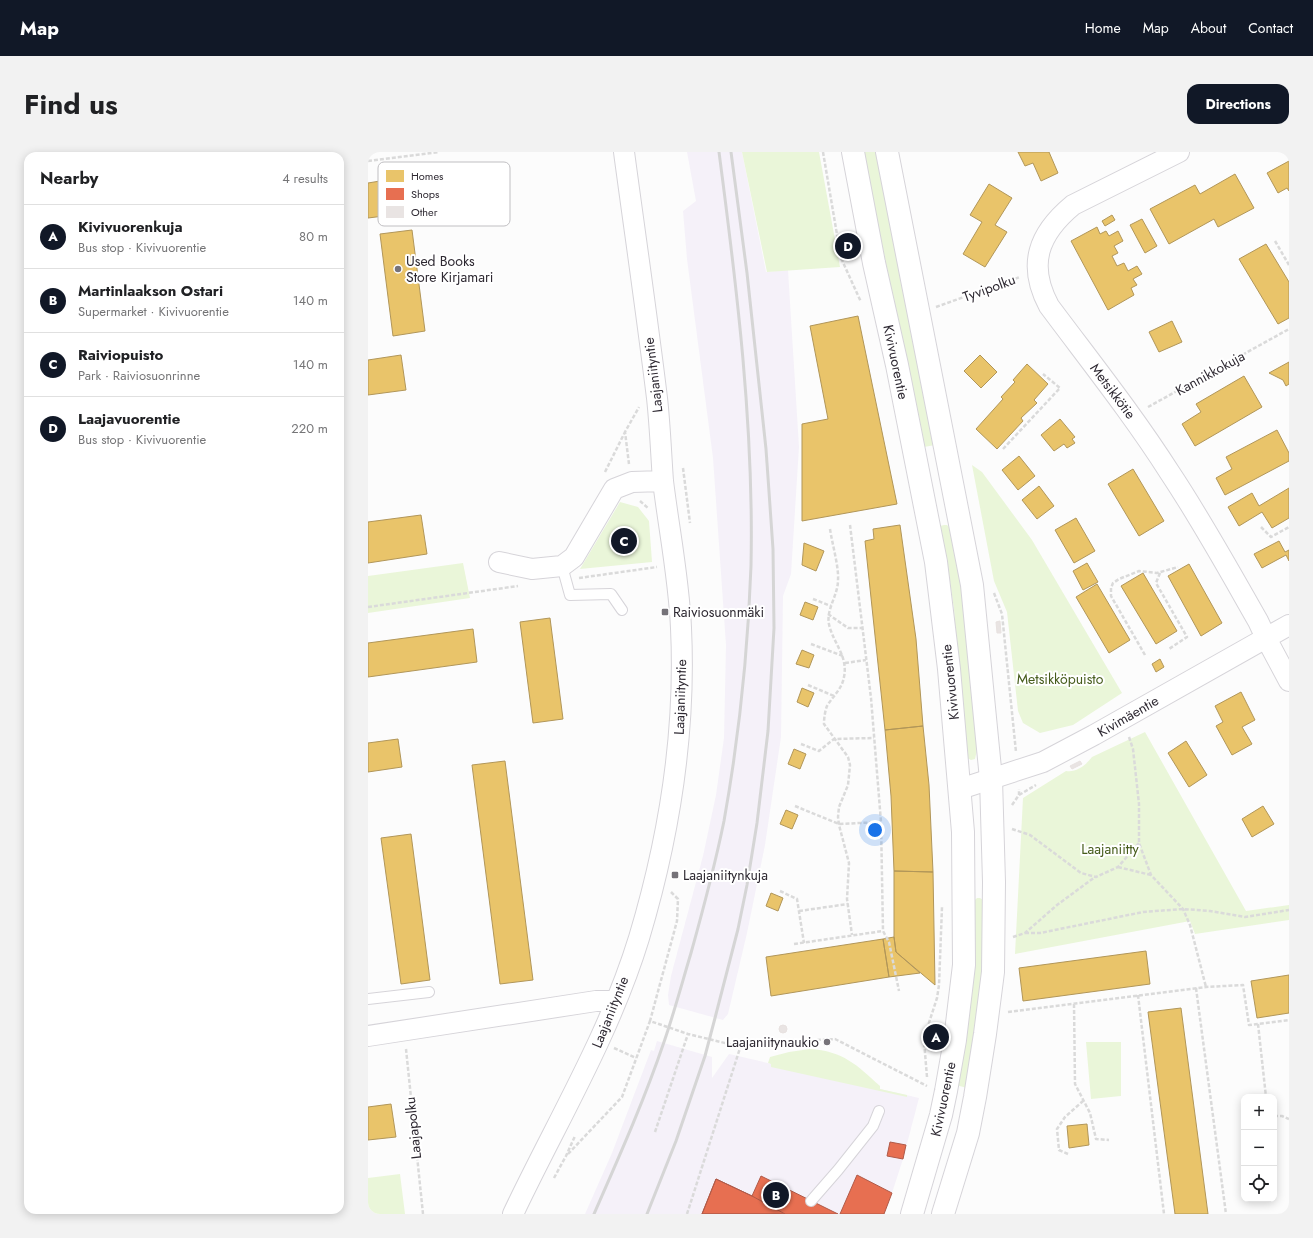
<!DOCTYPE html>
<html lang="en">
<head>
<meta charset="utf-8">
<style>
	body { margin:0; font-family:Jost,sans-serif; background:#f2f2f2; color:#202124 }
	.controls { position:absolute; right:12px; bottom:12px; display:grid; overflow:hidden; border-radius:8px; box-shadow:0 2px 10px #0003 }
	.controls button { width:36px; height:36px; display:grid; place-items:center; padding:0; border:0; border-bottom:1px solid #e0e0e0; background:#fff; color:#202124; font:20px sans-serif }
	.you { position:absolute; left:507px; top:678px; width:14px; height:14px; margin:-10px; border:3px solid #fff; border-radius:50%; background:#1a73e8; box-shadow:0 0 0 6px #1a73e833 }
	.badge { display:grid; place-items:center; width:26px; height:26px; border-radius:50%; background:#111827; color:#fff; font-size:13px; font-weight:700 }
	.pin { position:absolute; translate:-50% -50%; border:2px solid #fff; box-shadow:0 1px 4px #0006 }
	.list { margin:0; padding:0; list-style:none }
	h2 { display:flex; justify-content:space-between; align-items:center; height:52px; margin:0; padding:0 16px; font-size:17px }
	h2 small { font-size:13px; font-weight:400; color:#757577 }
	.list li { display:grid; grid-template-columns:26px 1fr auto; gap:12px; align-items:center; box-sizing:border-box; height:64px; padding:0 16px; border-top:1px solid #e0e0e0 }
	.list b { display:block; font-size:15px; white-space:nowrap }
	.list p { margin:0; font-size:13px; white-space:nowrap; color:#757577 }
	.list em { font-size:13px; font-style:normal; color:#757577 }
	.icon { flex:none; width:22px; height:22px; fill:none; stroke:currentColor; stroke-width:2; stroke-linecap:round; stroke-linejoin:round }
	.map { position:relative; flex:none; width:921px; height:1062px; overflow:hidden; border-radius:12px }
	header { display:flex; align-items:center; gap:24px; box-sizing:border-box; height:56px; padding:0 20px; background:#111827; color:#fff }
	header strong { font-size:19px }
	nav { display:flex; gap:22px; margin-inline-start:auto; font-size:14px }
	.intro { display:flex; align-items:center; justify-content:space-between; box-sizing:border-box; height:96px; padding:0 24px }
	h1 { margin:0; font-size:28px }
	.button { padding:10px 18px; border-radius:12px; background:#111827; color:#fff; font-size:14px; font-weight:700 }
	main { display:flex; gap:24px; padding:0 24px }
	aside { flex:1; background:#fff; border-radius:12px; box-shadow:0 2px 10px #0003 }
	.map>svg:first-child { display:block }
	.built { fill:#f5f1f9 }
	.green { fill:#eaf6d9 }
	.homes { fill:#e9c46a; stroke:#b19659 }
	.shops { fill:#e76f51; stroke:#b05a48 }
	.building { fill:#e9e4e3; stroke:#e8e2e0 }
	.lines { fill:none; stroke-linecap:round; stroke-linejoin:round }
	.service-casing { stroke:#d6d4d9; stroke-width:12 }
	.minor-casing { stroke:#d6d4d9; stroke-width:22 }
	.tertiary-casing { stroke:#d6d4d9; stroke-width:24 }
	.path { stroke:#dadada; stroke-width:2.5; stroke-dasharray:4 2; stroke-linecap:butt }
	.service { stroke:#fff; stroke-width:10 }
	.minor { stroke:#fff; stroke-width:20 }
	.tertiary { stroke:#fff; stroke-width:22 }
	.rail { stroke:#d5d5d5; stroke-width:3 }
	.poi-dot { fill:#767379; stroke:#fff; stroke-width:1.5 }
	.labels { text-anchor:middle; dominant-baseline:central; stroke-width:4; stroke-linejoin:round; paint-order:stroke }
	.poi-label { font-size:14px; fill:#2e2932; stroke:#fff; text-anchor:start }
	.street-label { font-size:14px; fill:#2e2932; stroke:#fff }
	.park-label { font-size:14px; fill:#465c1b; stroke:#fff }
	.key { fill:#fff; stroke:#c0bfc2; stroke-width:1 }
	.key-label { font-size:11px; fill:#2e2932 }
</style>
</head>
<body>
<header>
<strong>Map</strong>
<nav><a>Home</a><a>Map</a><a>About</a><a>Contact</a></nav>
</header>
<div class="intro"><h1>Find us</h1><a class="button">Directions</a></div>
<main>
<aside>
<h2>Nearby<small>4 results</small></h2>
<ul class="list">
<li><span class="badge">A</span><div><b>Kivivuorenkuja</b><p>Bus stop · Kivivuorentie</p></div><em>80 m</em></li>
<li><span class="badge">B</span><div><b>Martinlaakson Ostari</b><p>Supermarket · Kivivuorentie</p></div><em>140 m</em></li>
<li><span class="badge">C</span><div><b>Raiviopuisto</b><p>Park · Raiviosuonrinne</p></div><em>140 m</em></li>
<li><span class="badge">D</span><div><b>Laajavuorentie</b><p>Bus stop · Kivivuorentie</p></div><em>220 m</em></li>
</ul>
</aside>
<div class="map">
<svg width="921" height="1062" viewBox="0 0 921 1062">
	<rect width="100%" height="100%" fill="#fcfcfc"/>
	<path class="built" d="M319,0H374L398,120L420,118L431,295L423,422L415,444L413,585L397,693L379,781L360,862L355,868L301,853L300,843L303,824L335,704L348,643L356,586L358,493L345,306L319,107L315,59L328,49Z
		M289,889L344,905V926L361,902L551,946L535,1007L524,1041L516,1062H217L244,1001L283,898L286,899Z"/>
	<path class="green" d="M374,0H451L472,115L399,120Z
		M495,0H509L567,293L556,295Z
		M604,313L614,320L664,388L754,541L705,573L672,581L655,571L650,559L639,460L626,429Z
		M252,350L270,355L281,369L284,410L212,417Z
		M576,373H579L582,376L593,435L596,460L609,598L607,607L603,608L599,606L595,598L586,457L580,416L572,376V374Z
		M95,411L102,446L0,461V424Z
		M777,580L878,759L921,753V768L827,782L822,769L647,802L655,646L698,619C708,621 718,613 724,605Z
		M609,746H612L615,748L617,784L612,852L599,936L588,933L605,750Z
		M718,890H753V944L723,947Z
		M442,897C475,899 489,913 512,934V937L539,943V945L403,915V912L400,911L402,905L421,900Z
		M32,1022L37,1062H0V1026Z"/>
	<path class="homes" d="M650,0H681L690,21L673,29L665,11L657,14Z
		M921,9V39L919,36L910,41L899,21Z
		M867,22L886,56L850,75L846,67L801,92L782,57L827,33L832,42Z
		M12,29L16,64L0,66V31Z
		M621,32L644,46L627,73L639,80L617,115L595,102L614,70L602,63Z
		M744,63L747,68L737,74L734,69Z
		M774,67L789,94L777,101L762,73Z
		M729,75L732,82L738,79L741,84L750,79L755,89L746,94L750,101L744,104L749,114L756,111L760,119L769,114L774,122L765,127L769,133L763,136L766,143L740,158L703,89Z
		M44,78L57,179L25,184L12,82Z
		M898,92L921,130V166L910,172L871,107Z
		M490,164L529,352L434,369V272L460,267L442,174Z
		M804,169L814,190L791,200L781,180Z
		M33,203L38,238L0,243V208Z
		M612,203L629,220L613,236L596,219Z
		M921,210V232L918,234L915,228L901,221Z
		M659,212L680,232L666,248L669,251L653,266L655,269L629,297L608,277L635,247L633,245L647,230L645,228Z
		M876,224L894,255L827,294L814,272L833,260L828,252Z
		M692,267L707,285L704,287L707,291L699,296L696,292L686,299L673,283Z
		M909,278L921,301V309L857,343L848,326L864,317L858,305Z
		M651,304L667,324L650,338L634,318Z
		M765,317L796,369L771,384L740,332Z
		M671,334L686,354L669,367L654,348Z
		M921,336V366L904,376L894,360L871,374L860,355L884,341L891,354Z
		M53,363L59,402L0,411V370Z
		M708,366L727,399L706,411L687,378Z
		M532,373L548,487L555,574L517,578L497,389L506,387L505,377Z
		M911,389L917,400L921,398V409L918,403L894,416L886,402Z
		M436,391L456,399L448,419L434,413Z
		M719,411L730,430L715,438L705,419Z
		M821,412L854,471L833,484L800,424Z
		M775,421L809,479L788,492L753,434Z
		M729,432L762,488L741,501L708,445Z
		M437,450L450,455L445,468L432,463Z
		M182,466L195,567L165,571L152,470Z
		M105,477L109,510L0,525V491Z
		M434,498L446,503L441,516L428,512Z
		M792,507L796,515L788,520L784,512Z
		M434,536L446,541L440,555L429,550Z
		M873,540L887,568L874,575L884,592L864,603L848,574L855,570L847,554Z
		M555,574L561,633L565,720L526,719L523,644L517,578Z
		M30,587L34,615L0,620V591Z
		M818,589L839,623L821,635L800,601Z
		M426,597L438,602L432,617L420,612Z
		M137,609L165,828L132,832L104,613Z
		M895,654L906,672L884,685L874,667Z
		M418,658L430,663L424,677L412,672Z
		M43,682L62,828L33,832L13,686Z
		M526,719L565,720L567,833L528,800L526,785Z
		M403,741L415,746L410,759L398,754Z
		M526,785L528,800L552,821L521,825L515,787Z
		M515,787L521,825L403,844L398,805Z
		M778,799L782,832L655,849L651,816Z
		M921,823V861L889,866L883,829Z
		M813,856L840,1062H807L780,860Z
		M23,952L28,985L0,988V955Z
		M719,972L721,993L701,996L699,974Z"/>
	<path class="shops" d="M522,990L538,993L535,1007L519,1004Z
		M489,1023L524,1041L516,1062H472Z
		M393,1024L470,1062H334L348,1027L384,1044Z
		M348,1027L384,1044L417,1062H334Z"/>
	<path class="building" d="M481,89L483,98L480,99L478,90Z
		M632,469L633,481H629L628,470Z
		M712,609L714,612L704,617L702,614Z
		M411 877a4 4 0 1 1 8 0a4 4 0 1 1-8 0Z
		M561,878L565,879L563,890H560Z"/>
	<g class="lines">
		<g class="service-casing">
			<path id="service" d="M194,414L202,443L243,442L254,458
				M0,847L61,840
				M443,1049L470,1018L505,974L511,959"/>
		</g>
		<g class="minor-casing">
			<path id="minor" d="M811,0L705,53C670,82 659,113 681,154C722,209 765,263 802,321C834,369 862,420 890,469L898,486L921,529
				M131,410L164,417L194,414L206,405L246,337L264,330L295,329
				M592,637L675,610L726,583L921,473
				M0,884L228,849H248
				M145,1062C188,971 241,884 271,786C301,686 318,581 313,476C311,427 301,378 295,329C293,301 292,273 289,246C279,164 267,82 256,0"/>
		</g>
		<g class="tertiary-casing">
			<path id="tertiary" d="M485,0L506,111L529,213L568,410L581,517L595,680L596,813L587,888L578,939L573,963L544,1062
				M519,0L604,433L623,627L626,730L625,820L617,882L607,945L600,981L575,1062"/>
		</g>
		<path class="path" d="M455,0L473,106L493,150
			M0,9L71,0
			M907,89L921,113
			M568,155L652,125
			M780,255L921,177
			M635,297L692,236L675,222
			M261,312L257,280L271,255
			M315,316L322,371
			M237,320L257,280
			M272,349L280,356
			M482,373L503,546L513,670L515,779L521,790L531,839
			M893,375L903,385L921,375
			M462,377C464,391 471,415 470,428C470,445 456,459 462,476C467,493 480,505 476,525C474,537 465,544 459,554C457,559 456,566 456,572L480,605L482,613L480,633L471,655L470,665L471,673L481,711L479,747L484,783
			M792,421L788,431L819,485L801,497
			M211,426L289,415
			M626,441L634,462L648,600
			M445,447L463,454
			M0,455L150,434
			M460,462L480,476H494
			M443,492L475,504
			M777,503L743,444V436L745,431L751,427L771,419L789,421L810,415
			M477,511L498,508
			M440,533L466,544
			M761,585L765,597L771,652V691L783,723L815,757L822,773L838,835
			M433,592L451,599L466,587L506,586
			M651,643L668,633
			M644,653L651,643V637
			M427,654L471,672L513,670
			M644,677L662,683L713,721L728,725L750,715L771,691
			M750,715L783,723
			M412,739L429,747L436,791
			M303,740L310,747L309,769L282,869L320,882L365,893L467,887L559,934
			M431,759L480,752
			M657,781H672L775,760L815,757L842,759L877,765L921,758
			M645,785L657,781L689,753L727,725
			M426,792L515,779
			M828,836L858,1062
			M770,843L796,1062
			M706,852L707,932L722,961L728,987L741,988
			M640,860L838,835L875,833L881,873L921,868
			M890,872L898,945
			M246,896L268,906
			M38,897L55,1062
			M559,925L556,889L558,880L569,846L571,833L574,755
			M906,964H914L921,967
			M287,980L320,882
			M200,1002L254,945L282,869
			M700,1002L691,998L689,977L697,965L715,949
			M186,1026L198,1004L207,984
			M319,1062L373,893"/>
		<use href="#service" class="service"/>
		<use href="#minor" class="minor"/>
		<use href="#tertiary" class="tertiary"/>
		<path class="rail" d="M226,1062C251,1005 276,949 296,890C306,861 314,831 323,801C335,758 347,713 356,669C371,585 380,499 383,414C386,275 369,137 351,0
			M279,1062L308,989L337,904L347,866L370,777L379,733L389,671L400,579L406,476L405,397L398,297L379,121L363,0"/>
	</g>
	<g class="poi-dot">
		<circle cx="30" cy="117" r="4"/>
		<rect x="293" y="456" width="8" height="8" rx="2"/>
		<rect x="303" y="719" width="8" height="8" rx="2"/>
		<circle cx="459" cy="890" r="4"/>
	</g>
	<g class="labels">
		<g class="poi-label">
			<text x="38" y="109">Used Books<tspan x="38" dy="16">Store Kirjamari</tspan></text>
			<text x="305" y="460">Raiviosuonmäki</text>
			<text x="315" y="723">Laajaniitynkuja</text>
			<text x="451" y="890" text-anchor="end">Laajaniitynaukio</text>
		</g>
		<g class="street-label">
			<text transform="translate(621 136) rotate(-20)">Tyvipolku</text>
			<text transform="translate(528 210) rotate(78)">Kivivuorentie</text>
			<text transform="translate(842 221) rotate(-29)">Kannikkokuja</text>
			<text transform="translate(285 223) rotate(-97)">Laajaniityntie</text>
			<text transform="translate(745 239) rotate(53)">Metsikkötie</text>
			<text transform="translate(582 530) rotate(-96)">Kivivuorentie</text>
			<text transform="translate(312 545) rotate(-88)">Laajaniityntie</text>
			<text transform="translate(760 564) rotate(-30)">Kivimäentie</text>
			<text transform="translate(242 860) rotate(-68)">Laajaniityntie</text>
			<text transform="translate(575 947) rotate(-78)">Kivivuorentie</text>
			<text transform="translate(45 976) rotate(-96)">Laajapolku</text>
		</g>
		<g class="park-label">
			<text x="692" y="527">Metsikköpuisto</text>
			<text x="742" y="697">Laajaniitty</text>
		</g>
	</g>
	<rect x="10" y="10" width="132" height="64" rx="6" class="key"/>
	<rect x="18" y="18" width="18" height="12" fill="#e9c46a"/>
	<rect x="18" y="36" width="18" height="12" fill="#e76f51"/>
	<rect x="18" y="54" width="18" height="12" fill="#e9e4e3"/>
	<g class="key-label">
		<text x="43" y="28">Homes</text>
		<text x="43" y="46">Shops</text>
		<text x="43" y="64">Other</text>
	</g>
</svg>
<div class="controls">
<button>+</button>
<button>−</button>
<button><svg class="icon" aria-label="locate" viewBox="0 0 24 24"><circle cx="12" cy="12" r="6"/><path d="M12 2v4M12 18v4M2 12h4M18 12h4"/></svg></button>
</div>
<div class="you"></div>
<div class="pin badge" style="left:568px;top:885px">A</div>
<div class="pin badge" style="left:408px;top:1043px">B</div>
<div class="pin badge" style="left:256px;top:389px">C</div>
<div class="pin badge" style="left:480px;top:94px">D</div>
</div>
</main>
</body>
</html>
